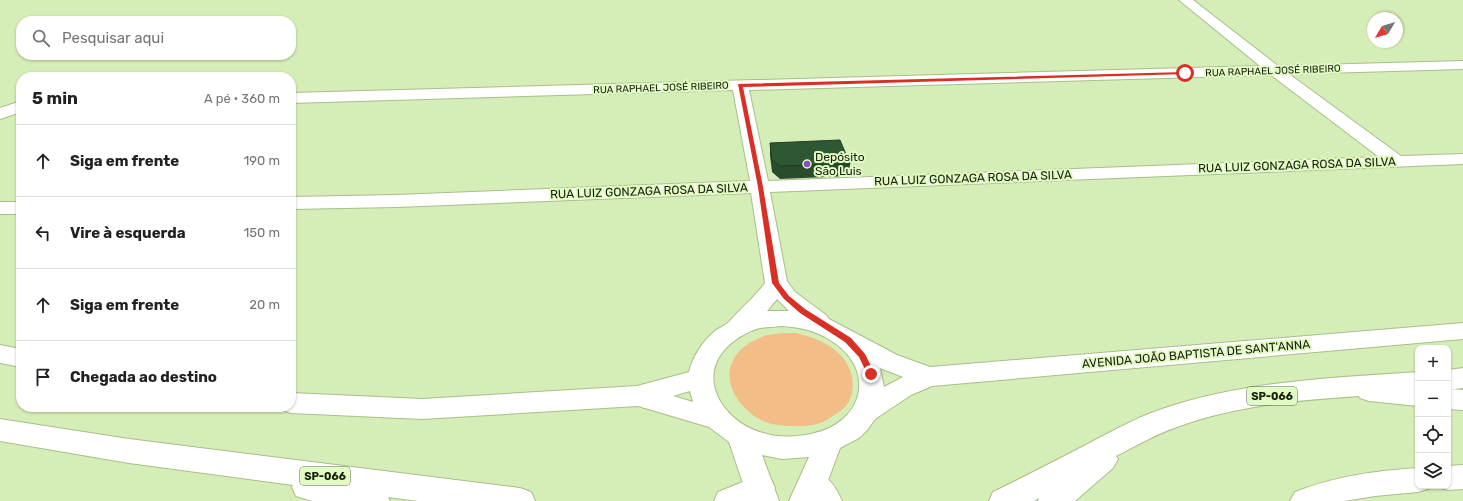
<!DOCTYPE html>
<html lang="pt">
<head>
<meta charset="utf-8">
<style>
	body { margin:0; font-family:Rubik,sans-serif; background:#f6f6f6; color:#202124 }
	.controls { position:absolute; right:12px; bottom:12px; display:grid; overflow:hidden; border-radius:8px; box-shadow:0 1px 3px #0004 }
	.controls button { width:36px; height:36px; display:grid; place-items:center; padding:0; border:0; border-bottom:1px solid #e0e0e0; background:#fff; color:#202124; font:20px sans-serif }
	.compass { position:absolute; left:1367px; top:12px; width:36px; height:36px; border-radius:50%; background:#fff; box-shadow:0 1px 3px #0004; rotate:232deg }
	.stop { position:absolute; width:12px; height:12px; margin:-9px; border:3px solid #d93025; border-radius:50%; background:#fff }
	.stop.end { background:#d93025; border-color:#fff; box-shadow:0 1px 4px #0008 }
	.list { margin:0; padding:0; list-style:none }
	h2 { display:flex; justify-content:space-between; align-items:center; height:52px; margin:0; padding:0 16px; font-size:17px }
	h2 small { font-size:13px; font-weight:400; color:#757577 }
	.list li { display:grid; grid-template-columns:26px 1fr auto; gap:12px; align-items:center; box-sizing:border-box; height:72px; padding:0 16px; border-top:1px solid #e0e0e0 }
	.list b { display:block; font-size:15px; white-space:nowrap }
	.list em { font-size:13px; font-style:normal; color:#757577 }
	.icon { flex:none; width:22px; height:22px; fill:none; stroke:currentColor; stroke-width:2; stroke-linecap:round; stroke-linejoin:round }
	.map { position:relative; flex:none; width:1463px; height:501px; overflow:hidden }
	.search { position:absolute; background:#fff; box-shadow:0 1px 3px #0004; left:16px; top:16px; width:280px; height:44px; display:flex; align-items:center; gap:10px; box-sizing:border-box; padding:0 14px; border-radius:16px; color:#757577; font-size:15px }
	.panel { position:absolute; background:#fff; box-shadow:0 1px 3px #0004; left:16px; top:72px; width:280px; height:340px; border-radius:16px }
	.map>svg:first-child { display:block }
	.green { fill:#f2bd86 }
	.lines { fill:none; stroke-linecap:round; stroke-linejoin:round }
	.minor-casing { stroke:#a8bf8a; stroke-width:2 }
	.primary-casing { stroke:#a8bf8a; stroke-width:2 }
	.minor { fill:#fff; fill-rule:evenodd }
	.primary { fill:#fff; fill-rule:evenodd }
	.wall { fill:#284c2c }
	.building { fill:#2e5833; stroke:#203e24 }
	.route { fill:#d93025 }
	.poi-dot { fill:#8d4bc0; stroke:#e2fac3; stroke-width:1.5 }
	.labels { text-anchor:middle; dominant-baseline:central; stroke-width:4; stroke-linejoin:round; paint-order:stroke }
	.far-street-label { font-size:10px; fill:#18210c; stroke:#e2fac3 }
	.shield { fill:#e2fac3; stroke:#556243; stroke-width:1 }
	.shield-label { font-size:11px; font-weight:bold; fill:#18210c }
	.poi-label { font-size:12px; fill:#18210c; stroke:#e2fac3; text-anchor:start }
	.street-label { font-size:12px; fill:#18210c; stroke:#e2fac3 }
</style>
</head>
<body>
<div class="map">
<svg width="1463" height="501" viewBox="0 0 1463 501">
	<rect width="100%" height="100%" fill="#d5edb6"/>
	<path class="green" d="M796,333C821,339 846,350 852,377C854,386 852,399 846,406C842,410 836,414 831,417C822,425 805,427 793,426C780,426 764,424 753,415C722,392 720,356 757,339C769,333 783,333 796,333Z"/>
	<g class="lines">
		<g class="minor-casing">
			<path id="minor" d="M1179,0H1193L1278,66L1463,61V69L1289,74L1401,156L1463,154V164L770,192L787,281L795,292L826,315L829,319L897,355L930,367L1463,323V339L932,386L911,395L875,419L868,429L859,438L840,448L827,483L819,501H789L809,457L782,459L762,455L779,501H749L729,442L709,427L638,406L422,419L291,413L282,410L280,407H291V393L422,399L637,386L689,372C693,356 702,342 715,331C719,328 726,325 730,321C741,308 755,297 765,283L751,193L397,207L291,209V197L397,195L750,181L733,90L291,103V93L1260,66ZM1271,75L1379,157L768,181L749,90ZM777,299L789,311H767ZM781,326C799,327 815,330 830,340C877,368 865,423 811,434C796,437 778,438 763,433C725,423 694,379 728,346C737,338 748,331 760,328C767,327 774,327 781,326ZM880,368L903,377L884,387ZM690,391L693,402L673,396Z
				M21,101V112L0,119V108Z
				M0,202H21V214H0Z
				M0,345L21,349V367L0,363Z
				M1369,381L1418,386V406L1369,401L1360,398L1356,391L1360,384Z
				M1448,389L1463,390V410L1448,409Z
				M1463,465V489L1448,490L1438,487L1448,486V466Z
				M1418,468V486H1429L1428,489L1418,492L1375,496L1344,501H1290L1295,492C1336,476 1374,471 1418,468Z"/>
		</g>
		<g class="primary-casing">
			<path id="primary" d="M1463,368V388L1448,390V370Z
				M1418,372V392C1338,398 1253,399 1177,427C1156,434 1136,446 1116,456L1118,459L1113,468L1075,501H1038L1039,498L1034,501H989L993,492C1022,478 1051,463 1080,448C1105,435 1131,420 1159,410C1242,381 1331,378 1418,372Z
				M0,419L129,439L520,488L531,492L535,501H418L388,497L390,501H312L296,496L292,487L293,485L129,463L0,441Z
				M813,470C828,475 836,487 842,501H809L798,483L802,474Z
				M760,475L771,479L775,488L771,497L762,501H714L718,492Z"/>
		</g>
		<use href="#minor" class="minor"/>
		<use href="#primary" class="primary"/>
	</g>
	<path class="wall" d="M770,143L850,164L849,176L780,179L772,172L770,156Z"/>
	<path class="building" d="M840,140L850,164L780,166L772,160L770,143Z"/>
	<path class="route" d="M1185,72L1187,74L743,87L763,187L779,283L789,296L805,309L851,338L865,354L875,374L874,376H868L859,357L845,342L800,313L784,299L772,283L758,187L738,84Z"/>
	<circle class="poi-dot" cx="807" cy="164" r="4"/>
	<g class="labels">
		<g class="far-street-label">
			<text transform="translate(1273 71) rotate(-2)">RUA RAPHAEL JOSÉ RIBEIRO</text>
			<text transform="translate(661 88) rotate(-2)">RUA RAPHAEL JOSÉ RIBEIRO</text>
		</g>
		<g class="shield">
			<rect x="1247" y="387" width="50" height="18" rx="3"/>
			<rect x="300" y="467" width="50" height="18" rx="3"/>
		</g>
		<g class="shield-label">
			<text x="1272" y="396">SP-066</text>
			<text x="325" y="476">SP-066</text>
		</g>
		<g class="poi-label">
			<text x="815" y="157">Depósito<tspan x="815" dy="14">São Luis</tspan></text>
		</g>
		<g class="street-label">
			<text transform="translate(1297 165) rotate(-2)">RUA LUIZ GONZAGA ROSA DA SILVA</text>
			<text transform="translate(973 178) rotate(-2)">RUA LUIZ GONZAGA ROSA DA SILVA</text>
			<text transform="translate(649 191) rotate(-2)">RUA LUIZ GONZAGA ROSA DA SILVA</text>
			<text transform="translate(1196 354) rotate(-5)">AVENIDA JOÃO BAPTISTA DE SANT'ANNA</text>
		</g>
	</g>
</svg>
<div class="controls">
<button>+</button>
<button>−</button>
<button><svg class="icon" aria-label="locate" viewBox="0 0 24 24"><circle cx="12" cy="12" r="6"/><path d="M12 2v4M12 18v4M2 12h4M18 12h4"/></svg></button>
<button><svg class="icon" aria-label="layers" viewBox="0 0 24 24"><path d="M12 4l9 5-9 5-9-5zM3 14l9 5 9-5"/></svg></button>
</div>
<svg class="compass" viewBox="-18 -18 36 36"><path d="M0-13l5 13h-10z" fill="#e53935"/><path d="M0 13l5-13h-10z" fill="#757577"/></svg>
<div class="stop" style="left:1185px;top:73px"></div>
<div class="stop end" style="left:871px;top:374px"></div>
<div class="search"><svg class="icon" aria-label="search" viewBox="0 0 24 24"><circle cx="10" cy="10" r="6"/><path d="M15 15l6 6"/></svg>Pesquisar aqui</div>
<section class="panel">
<h2>5 min<small>A pé · 360 m</small></h2>
<ul class="list">
<li><svg class="icon" aria-label="ahead" viewBox="0 0 24 24"><path d="M12 20V5M6 11l6-6 6 6"/></svg><div><b>Siga em frente</b></div><em>190 m</em></li>
<li><svg class="icon" aria-label="left" viewBox="0 0 24 24"><path d="M17 20v-9H6M10 6l-5 5 5 5"/></svg><div><b>Vire à esquerda</b></div><em>150 m</em></li>
<li><svg class="icon" aria-label="ahead" viewBox="0 0 24 24"><path d="M12 20V5M6 11l6-6 6 6"/></svg><div><b>Siga em frente</b></div><em>20 m</em></li>
<li><svg class="icon" aria-label="arrive" viewBox="0 0 24 24"><path d="M6 21V4h12l-3 4 3 4H6"/></svg><div><b>Chegada ao destino</b></div></li>
</ul>
</section>
</div>
</body>
</html>
